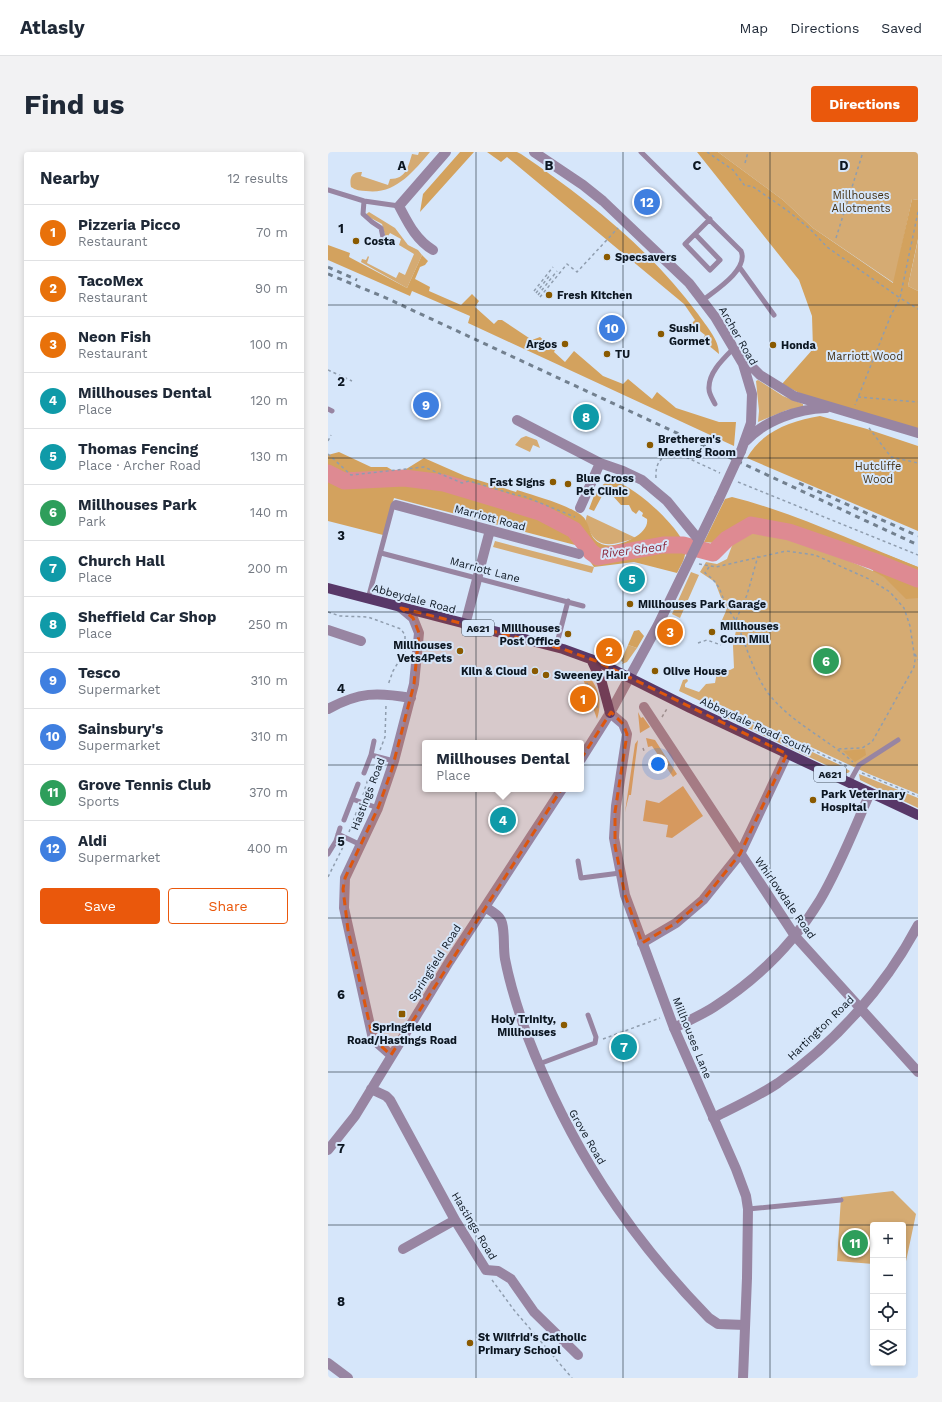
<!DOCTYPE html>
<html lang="en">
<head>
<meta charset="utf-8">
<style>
	body { margin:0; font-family:"Work Sans",sans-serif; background:#f2f2f3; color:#1f2937 }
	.controls { position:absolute; right:12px; bottom:12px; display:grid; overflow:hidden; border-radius:4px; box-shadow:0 2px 6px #0003 }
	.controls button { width:36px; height:36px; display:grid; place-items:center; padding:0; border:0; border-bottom:1px solid #e0e1e3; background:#fff; color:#1f2937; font:20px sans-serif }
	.you { position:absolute; left:330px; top:612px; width:14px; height:14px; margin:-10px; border:3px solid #fff; border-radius:50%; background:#1a73e8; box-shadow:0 0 0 6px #1a73e833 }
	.badge { display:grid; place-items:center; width:26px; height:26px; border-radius:50%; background:#ea580c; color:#fff; font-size:13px; font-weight:700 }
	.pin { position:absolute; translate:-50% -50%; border:2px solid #fff; box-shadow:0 1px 4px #0006 }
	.popup { position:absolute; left:94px; top:588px; width:162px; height:52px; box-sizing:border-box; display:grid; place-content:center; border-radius:4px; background:#fff; filter:drop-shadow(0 1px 3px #0005); font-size:13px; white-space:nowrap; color:#747a83 }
	.popup b { font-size:15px; color:#1f2937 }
	.popup::after { content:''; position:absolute; left:50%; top:100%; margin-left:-8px; border:8px solid transparent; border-top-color:#fff }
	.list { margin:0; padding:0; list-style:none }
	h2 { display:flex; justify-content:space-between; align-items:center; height:52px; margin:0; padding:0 16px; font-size:17px }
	h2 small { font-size:13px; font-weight:400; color:#747a83 }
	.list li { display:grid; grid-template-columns:26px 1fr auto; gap:12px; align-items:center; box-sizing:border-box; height:56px; padding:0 16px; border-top:1px solid #e0e1e3 }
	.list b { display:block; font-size:15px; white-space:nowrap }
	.list p { margin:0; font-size:13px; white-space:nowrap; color:#747a83 }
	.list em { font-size:13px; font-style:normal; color:#747a83 }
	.actions { display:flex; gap:8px; padding:12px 16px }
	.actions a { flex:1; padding:9px 0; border:1px solid #ea580c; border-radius:4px; text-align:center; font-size:14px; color:#ea580c }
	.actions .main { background:#ea580c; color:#fff }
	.icon { flex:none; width:22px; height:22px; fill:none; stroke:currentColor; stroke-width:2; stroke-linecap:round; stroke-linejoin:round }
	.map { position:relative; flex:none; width:590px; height:1226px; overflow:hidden; border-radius:4px }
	header { display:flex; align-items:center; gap:24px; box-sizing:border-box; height:56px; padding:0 20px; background:#fff; border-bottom:1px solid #e0e1e3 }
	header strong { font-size:19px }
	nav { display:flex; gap:22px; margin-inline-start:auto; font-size:14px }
	.intro { display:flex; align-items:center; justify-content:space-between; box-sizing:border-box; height:96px; padding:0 24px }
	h1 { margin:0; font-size:28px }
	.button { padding:10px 18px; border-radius:4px; background:#ea580c; color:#fff; font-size:14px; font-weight:700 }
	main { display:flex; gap:24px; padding:0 24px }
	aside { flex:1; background:#fff; border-radius:4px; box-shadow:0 2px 6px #0003 }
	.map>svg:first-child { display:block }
	.green { fill:#d5ab73 }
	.forest { fill:#d3a25e }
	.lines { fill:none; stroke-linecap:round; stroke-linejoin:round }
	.river { stroke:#de8a92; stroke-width:17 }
	.path { stroke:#8f9dae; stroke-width:1.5; stroke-dasharray:3 3; stroke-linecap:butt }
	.service { stroke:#9885a2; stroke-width:5 }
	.minor { stroke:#9885a2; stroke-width:10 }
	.tertiary { stroke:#9885a2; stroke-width:10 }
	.primary { stroke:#583868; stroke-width:10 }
	.rail { stroke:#72808f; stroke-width:3; stroke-dasharray:5 5; stroke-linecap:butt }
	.tertiary-bridge { stroke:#9885a2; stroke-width:10 }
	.marked { fill:#dd560d; fill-opacity:0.2; stroke:#dd560d; stroke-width:3; stroke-dasharray:8 5; stroke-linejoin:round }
	.grid { fill:none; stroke:#0c1621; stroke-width:1; stroke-opacity:0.55 }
	.poi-dot { fill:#8a5a00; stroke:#d6e6fa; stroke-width:1.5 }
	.labels { text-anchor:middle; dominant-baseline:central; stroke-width:4; stroke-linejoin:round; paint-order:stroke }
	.shield { fill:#d6e6fa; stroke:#495462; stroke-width:1 }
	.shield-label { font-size:10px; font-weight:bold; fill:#0c1621 }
	.park-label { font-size:11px; fill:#443012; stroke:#d6e6fa }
	.poi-label { font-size:11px; font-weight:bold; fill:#0c1621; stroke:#d6e6fa; text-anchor:start }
	.street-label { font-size:11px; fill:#0c1621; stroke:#d6e6fa }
	.water-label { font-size:12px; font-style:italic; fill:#8c293b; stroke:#d6e6fa }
	.grid-label { font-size:13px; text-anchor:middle; font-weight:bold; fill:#0c1621; stroke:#d6e6fa; stroke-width:4; stroke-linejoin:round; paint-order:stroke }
</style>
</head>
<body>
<header>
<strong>Atlasly</strong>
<nav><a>Map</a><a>Directions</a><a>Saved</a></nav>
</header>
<div class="intro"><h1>Find us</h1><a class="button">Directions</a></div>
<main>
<aside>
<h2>Nearby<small>12 results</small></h2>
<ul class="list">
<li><span class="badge" style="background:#e8710a">1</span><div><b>Pizzeria Picco</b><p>Restaurant</p></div><em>70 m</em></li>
<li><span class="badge" style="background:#e8710a">2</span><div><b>TacoMex</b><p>Restaurant</p></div><em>90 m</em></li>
<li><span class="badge" style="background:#e8710a">3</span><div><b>Neon Fish</b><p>Restaurant</p></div><em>100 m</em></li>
<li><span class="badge" style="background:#0f9aa8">4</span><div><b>Millhouses Dental</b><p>Place</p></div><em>120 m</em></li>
<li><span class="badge" style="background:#0f9aa8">5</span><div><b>Thomas Fencing</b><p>Place · Archer Road</p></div><em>130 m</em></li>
<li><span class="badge" style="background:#2e9e5b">6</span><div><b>Millhouses Park</b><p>Park</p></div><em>140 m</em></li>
<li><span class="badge" style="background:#0f9aa8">7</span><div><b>Church Hall</b><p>Place</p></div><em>200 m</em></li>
<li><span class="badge" style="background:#0f9aa8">8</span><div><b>Sheffield Car Shop</b><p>Place</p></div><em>250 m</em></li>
<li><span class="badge" style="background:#3f7fe0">9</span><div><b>Tesco</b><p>Supermarket</p></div><em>310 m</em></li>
<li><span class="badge" style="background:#3f7fe0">10</span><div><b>Sainsbury's</b><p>Supermarket</p></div><em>310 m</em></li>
<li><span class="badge" style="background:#2e9e5b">11</span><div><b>Grove Tennis Club</b><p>Sports</p></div><em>370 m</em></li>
<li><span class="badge" style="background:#3f7fe0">12</span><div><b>Aldi</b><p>Supermarket</p></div><em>400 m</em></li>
</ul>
<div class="actions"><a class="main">Save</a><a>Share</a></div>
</aside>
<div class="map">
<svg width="590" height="1226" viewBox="0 0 590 1226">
	<rect width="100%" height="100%" fill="#d6e6fa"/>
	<path class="green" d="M91,0H102C85,20 67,43 38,39C33,39 27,38 23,35C21,26 24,19 34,20L33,24L60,33L62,27C78,27 80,15 84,2L90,3Z
		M390,0H590V48L584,47L566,131L485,76L455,48Z
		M41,60L67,76L80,93L90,98L94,103L79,136L33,110L34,107L38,108L40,104L41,105L39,111L68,126L71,120L77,123L86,102L71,93L73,87L62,81L58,87L54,72L37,63Z
		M590,88V139L580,134Z
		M430,228L455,244L475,252V255L459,258L430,270L431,259L428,229Z
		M198,284L209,288L212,296L205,293L202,300L187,293L193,286Z
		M259,363L308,386C290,391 271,400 261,378C258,372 257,368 259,363Z
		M425,380C447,376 522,409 545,419L557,402L590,415V642L541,622L384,549L379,552L351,539L355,528L359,527L360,529L357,532V535L371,540L378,532L387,531L389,520L402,518L406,516L405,494L409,473L394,468L398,459L387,430L372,420L378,410L389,412L399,407L405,391Z
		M167,389L266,415L264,421L165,395Z
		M363,420L371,423L352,466L344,462Z
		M300,493L309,496L299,510L294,512L295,510L293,509Z
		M255,520C270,530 275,549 269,567L253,521Z
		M392,557L510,612L522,619L520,621H515L390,562Z
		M310,560L313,566L315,565L322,575L312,581Z
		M318,586L327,588L349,622L345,625L324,594L320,595Z
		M310,588L303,643H301L297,660L307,592Z
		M531,622L590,646V656L532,628Z
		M355,634L375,664L344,686L338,685L340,673L315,669L318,648L331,651Z
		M565,1039L588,1062L577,1114H575V1073H545V1112L509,1109L513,1045Z"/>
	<path class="forest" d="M132,0H146L92,60L95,42Z
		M159,0H189L193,2C259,47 322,97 370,162C378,174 391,187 391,202L374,188L377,183L363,172L367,168L356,152L179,5L173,10Z
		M369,0H390L455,48L485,76L565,131L584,47L590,48V87L580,134L590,139V277L479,245L454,232L485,197L484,164L471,128Z
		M0,93L22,101L21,105L79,136L94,103L100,109L97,113L92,115L87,127L102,135L101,139L133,153L144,142L151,149L147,155L166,172L170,168H174L204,188L212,185L227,198L226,200L237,210L246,199L275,224L295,232L300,227L324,247L329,240L348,256L391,270H408L406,294L140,171L142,164L84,139L82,144L0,108Z
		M492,264L539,277L590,294V379L419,306C434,279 463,269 492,264Z
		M11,300L43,315H59L69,321L75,319L96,306L137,324L188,340L189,338C204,343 249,355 257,367C263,376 261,389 277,393C289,396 322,383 319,367L314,364L315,361L311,358L308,362L304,359L301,353H293L284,343L279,340L275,342L266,359L261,357C265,347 268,334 280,330C298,324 351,375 356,392C360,403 354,411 349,421L306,410L266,415L251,394L66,346L55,383L0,369V303Z
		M404,345C468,361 529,391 590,415V446L578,447L556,425L545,419L552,408L463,375L423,368L398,381L387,391L376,390L397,347Z
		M311,478L316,484L309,496L300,493L306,479Z
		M537,597L538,603L527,610L515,599Z"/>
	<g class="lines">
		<path class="river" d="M0,321L16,329L76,326L116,331L212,360L246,378L263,400L270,405L335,393H355L385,401L399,387L423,373L461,380L545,409L590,427"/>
		<path class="path" d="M379,0L405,18L417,34H424L460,59L482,77L499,95L572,146L563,163L527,253
			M417,11L420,0
			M590,60L572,146L590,157
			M508,86L535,0
			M206,139L225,115
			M208,141L222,123
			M210,143L229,119
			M212,145L239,112L249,120L290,76
			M0,218L24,229
			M530,245L590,250
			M541,276L563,305L590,311
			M0,289L3,283
			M0,302L23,323L96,315L134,331L141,329L188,343L195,344L247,365
			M328,326C327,311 333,304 347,300L392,321
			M410,330L590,403
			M371,412L388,415L458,399L487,403L541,427L562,440L576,456L582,474L587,508L586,515L544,590L534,596L510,597
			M381,415L377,421C392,432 391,437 398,453C401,460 408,467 410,474C419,496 426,522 440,541C462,570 498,586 525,610
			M0,460L12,464L40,465L73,477L77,483V499L65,519L60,533
			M408,468L419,443L430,404
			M370,491L379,488L393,493
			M587,502L590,508
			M254,520L270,556
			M380,554L385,552L521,615
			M334,565L340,555
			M315,596L316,599
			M52,598L57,585L58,553
			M534,621L590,644
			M35,643L40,627
			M21,680L30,656
			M0,725L16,693
			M275,887L332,866
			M164,1128L186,1158L244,1226"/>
		<path class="service" d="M313,0L413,99C421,117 388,138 375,148
			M0,38L36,49L71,54
			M36,49L35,62L44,70L53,76L56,90
			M367,82L392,108L382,118L357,92L382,67
			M412,116L446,163
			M387,252C385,248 381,242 381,237C380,221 395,207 406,196
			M0,257L4,259
			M53,401L255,454
			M40,447L65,353H68
			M228,495L240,449
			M46,589L43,603L66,609
			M36,621L43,603
			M521,631L531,613L570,588
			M24,647L50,656
			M16,668L30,632
			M10,682L33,693
			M0,702L8,689L12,676
			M250,709L253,726L292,721
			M211,912L267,891L268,885L260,863
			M420,1057L513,1048"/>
		<path class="minor" d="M105,98C88,88 80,71 71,54L118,0
			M189,268L272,311L295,319L314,328L339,349L371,388
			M68,353L251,402
			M252,356L272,311
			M137,473L162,378
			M0,478L33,489
			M316,555L467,784L590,920
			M0,557C31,540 49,540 83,546
			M253,607L282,561
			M157,755C163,759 172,763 174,771C177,782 175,795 177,807C182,833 190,858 199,883C241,993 299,1082 381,1166L390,1172L417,1173
			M314,791L348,771L375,748L412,702L459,602
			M346,876C359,869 374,863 386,855C428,828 466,791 492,748C512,714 526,677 542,641
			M63,903L45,887L16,756L17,726L50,656L66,609L86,532L91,481L85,466L73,456
			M43,937L58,944L62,948L127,1068L158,1118L170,1119L183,1127L206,1160L250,1203
			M385,966C407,955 429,945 450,931C507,891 558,834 590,773
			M0,998L27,964L121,810L234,637
			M75,1097L127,1068
			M0,1211L20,1226"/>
		<path class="tertiary" d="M206,0L255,33L275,49L361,131L387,165L415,212L424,242L423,271L413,299
			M414,205L432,223L466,244L590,281
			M418,289C437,268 470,257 498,256
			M391,347L330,473L282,561L295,572L299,582L288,654L286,686L297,743L346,876L408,1017L418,1044L420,1057L419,1126L415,1226"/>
		<path class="primary" d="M0,436L235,497L268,509L362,556L590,663
			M263,507L274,531L282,561"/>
		<path class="rail" d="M0,115L29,128
			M0,122L56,145L590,393
			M471,331L590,384"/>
		<path class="tertiary-bridge" d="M391,347L413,299"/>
	</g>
	<path class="marked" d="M73,456L235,497L268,509L459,602L412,702L375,748L348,771L314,791L297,743L287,694V660L299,582L295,572L283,560L63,903L45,887L20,778L15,737L17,726L50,656L64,617L86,532L91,481L85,466Z"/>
	<path class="grid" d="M148,0V1226M295,0V1226M442,0V1226M0,153H590M0,306H590M0,460H590M0,613H590M0,766H590M0,920H590M0,1073H590"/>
	<g class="poi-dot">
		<circle cx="28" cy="89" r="4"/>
		<circle cx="279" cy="105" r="4"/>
		<circle cx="221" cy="143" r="4"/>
		<circle cx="333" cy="182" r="4"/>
		<circle cx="237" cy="192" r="4"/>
		<circle cx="445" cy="193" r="4"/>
		<circle cx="279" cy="202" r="4"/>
		<circle cx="322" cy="293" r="4"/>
		<circle cx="225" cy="330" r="4"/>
		<circle cx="240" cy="332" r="4"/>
		<circle cx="302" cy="452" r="4"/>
		<circle cx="384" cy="480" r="4"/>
		<circle cx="240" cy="482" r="4"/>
		<circle cx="132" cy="499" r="4"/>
		<circle cx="207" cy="519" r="4"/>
		<circle cx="327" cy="519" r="4"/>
		<circle cx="218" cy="523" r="4"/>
		<circle cx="485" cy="648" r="4"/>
		<rect x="70" y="858" width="8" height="8" rx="2"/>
		<circle cx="236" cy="873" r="4"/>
		<circle cx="142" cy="1191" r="4"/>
	</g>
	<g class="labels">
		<g class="shield">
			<rect x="134" y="468" width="32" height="16" rx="3"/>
			<rect x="486" y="614" width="32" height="16" rx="3"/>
		</g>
		<g class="shield-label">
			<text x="150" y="476">A621</text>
			<text x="502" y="622">A621</text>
		</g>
		<g class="park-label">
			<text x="533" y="43">Millhouses<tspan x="533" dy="13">Allotments</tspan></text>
			<text x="537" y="204">Marriott Wood</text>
			<text x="550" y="314">Hutcliffe<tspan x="550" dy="13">Wood</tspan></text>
		</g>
		<g class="poi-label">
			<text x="36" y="89">Costa</text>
			<text x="287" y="105">Specsavers</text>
			<text x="229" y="143">Fresh Kitchen</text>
			<text x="341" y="176">Sushi<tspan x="341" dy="13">Gormet</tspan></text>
			<text x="229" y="192" text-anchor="end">Argos</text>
			<text x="453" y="193">Honda</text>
			<text x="287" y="202">TU</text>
			<text x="330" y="287">Bretheren's<tspan x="330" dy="13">Meeting Room</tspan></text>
			<text x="248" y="326">Blue Cross<tspan x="248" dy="13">Pet Clinic</tspan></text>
			<text x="217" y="330" text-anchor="end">Fast Signs</text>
			<text x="310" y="452">Millhouses Park Garage</text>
			<text x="392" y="474">Millhouses<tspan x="392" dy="13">Corn Mill</tspan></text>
			<text x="232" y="476" text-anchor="end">Millhouses<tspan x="232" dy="13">Post Office</tspan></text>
			<text x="124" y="493" text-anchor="end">Millhouses<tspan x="124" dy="13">Vets4Pets</tspan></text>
			<text x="199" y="519" text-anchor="end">Kiln &amp; Cloud</text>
			<text x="335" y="519">Olive House</text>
			<text x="226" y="523">Sweeney Hair</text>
			<text x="493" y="642">Park Veterinary<tspan x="493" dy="13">Hospital</tspan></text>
			<text x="228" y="867" text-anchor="end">Holy Trinity,<tspan x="228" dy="13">Millhouses</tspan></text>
			<text x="74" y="875" text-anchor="middle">Springfield<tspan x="74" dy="13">Road/Hastings Road</tspan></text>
			<text x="150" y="1185">St Wilfrid's Catholic<tspan x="150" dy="13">Primary School</tspan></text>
		</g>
		<g class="street-label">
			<text transform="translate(410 184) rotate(60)">Archer Road</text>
			<text transform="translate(162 366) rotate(15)">Marriott Road</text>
			<text transform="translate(157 418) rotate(15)">Marriott Lane</text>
			<text transform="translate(86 447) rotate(15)">Abbeydale Road</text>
			<text transform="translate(428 574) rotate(25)">Abbeydale Road South</text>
			<text transform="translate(40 642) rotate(-69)">Hastings Road</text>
			<text transform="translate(457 746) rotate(55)">Whirlowdale Road</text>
			<text transform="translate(107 811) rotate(-58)">Springfield Road</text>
			<text transform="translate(493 876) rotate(-44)">Hartington Road</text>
			<text transform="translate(364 886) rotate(68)">Millhouses Lane</text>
			<text transform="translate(259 985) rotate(60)">Grove Road</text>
			<text transform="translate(146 1074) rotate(59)">Hastings Road</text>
		</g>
		<g class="water-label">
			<text transform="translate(306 398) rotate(-7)">River Sheaf</text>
		</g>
	</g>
	<g class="grid-label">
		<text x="74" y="18">A</text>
		<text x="221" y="18">B</text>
		<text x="369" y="18">C</text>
		<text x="516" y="18">D</text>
		<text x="13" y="81">1</text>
		<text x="13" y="234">2</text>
		<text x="13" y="388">3</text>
		<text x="13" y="541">4</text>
		<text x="13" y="694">5</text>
		<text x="13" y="847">6</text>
		<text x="13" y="1001">7</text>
		<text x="13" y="1154">8</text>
	</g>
</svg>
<div class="controls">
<button>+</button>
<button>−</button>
<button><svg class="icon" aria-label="locate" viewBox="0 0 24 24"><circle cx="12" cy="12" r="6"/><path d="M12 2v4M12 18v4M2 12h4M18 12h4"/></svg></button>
<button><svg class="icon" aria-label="layers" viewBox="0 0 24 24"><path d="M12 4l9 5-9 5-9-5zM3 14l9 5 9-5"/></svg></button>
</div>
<div class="you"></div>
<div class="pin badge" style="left:255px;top:547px;background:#e8710a">1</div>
<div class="pin badge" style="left:281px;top:499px;background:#e8710a">2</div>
<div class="pin badge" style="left:342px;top:480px;background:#e8710a">3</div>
<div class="pin badge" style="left:175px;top:668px;background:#0f9aa8">4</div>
<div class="popup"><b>Millhouses Dental</b>Place</div>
<div class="pin badge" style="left:304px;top:427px;background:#0f9aa8">5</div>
<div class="pin badge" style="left:498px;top:509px;background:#2e9e5b">6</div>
<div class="pin badge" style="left:296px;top:895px;background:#0f9aa8">7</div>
<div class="pin badge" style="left:258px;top:265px;background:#0f9aa8">8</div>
<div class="pin badge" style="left:98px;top:253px;background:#3f7fe0">9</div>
<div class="pin badge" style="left:284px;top:176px;background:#3f7fe0">10</div>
<div class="pin badge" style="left:527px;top:1091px;background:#2e9e5b">11</div>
<div class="pin badge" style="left:319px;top:50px;background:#3f7fe0">12</div>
</div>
</main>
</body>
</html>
